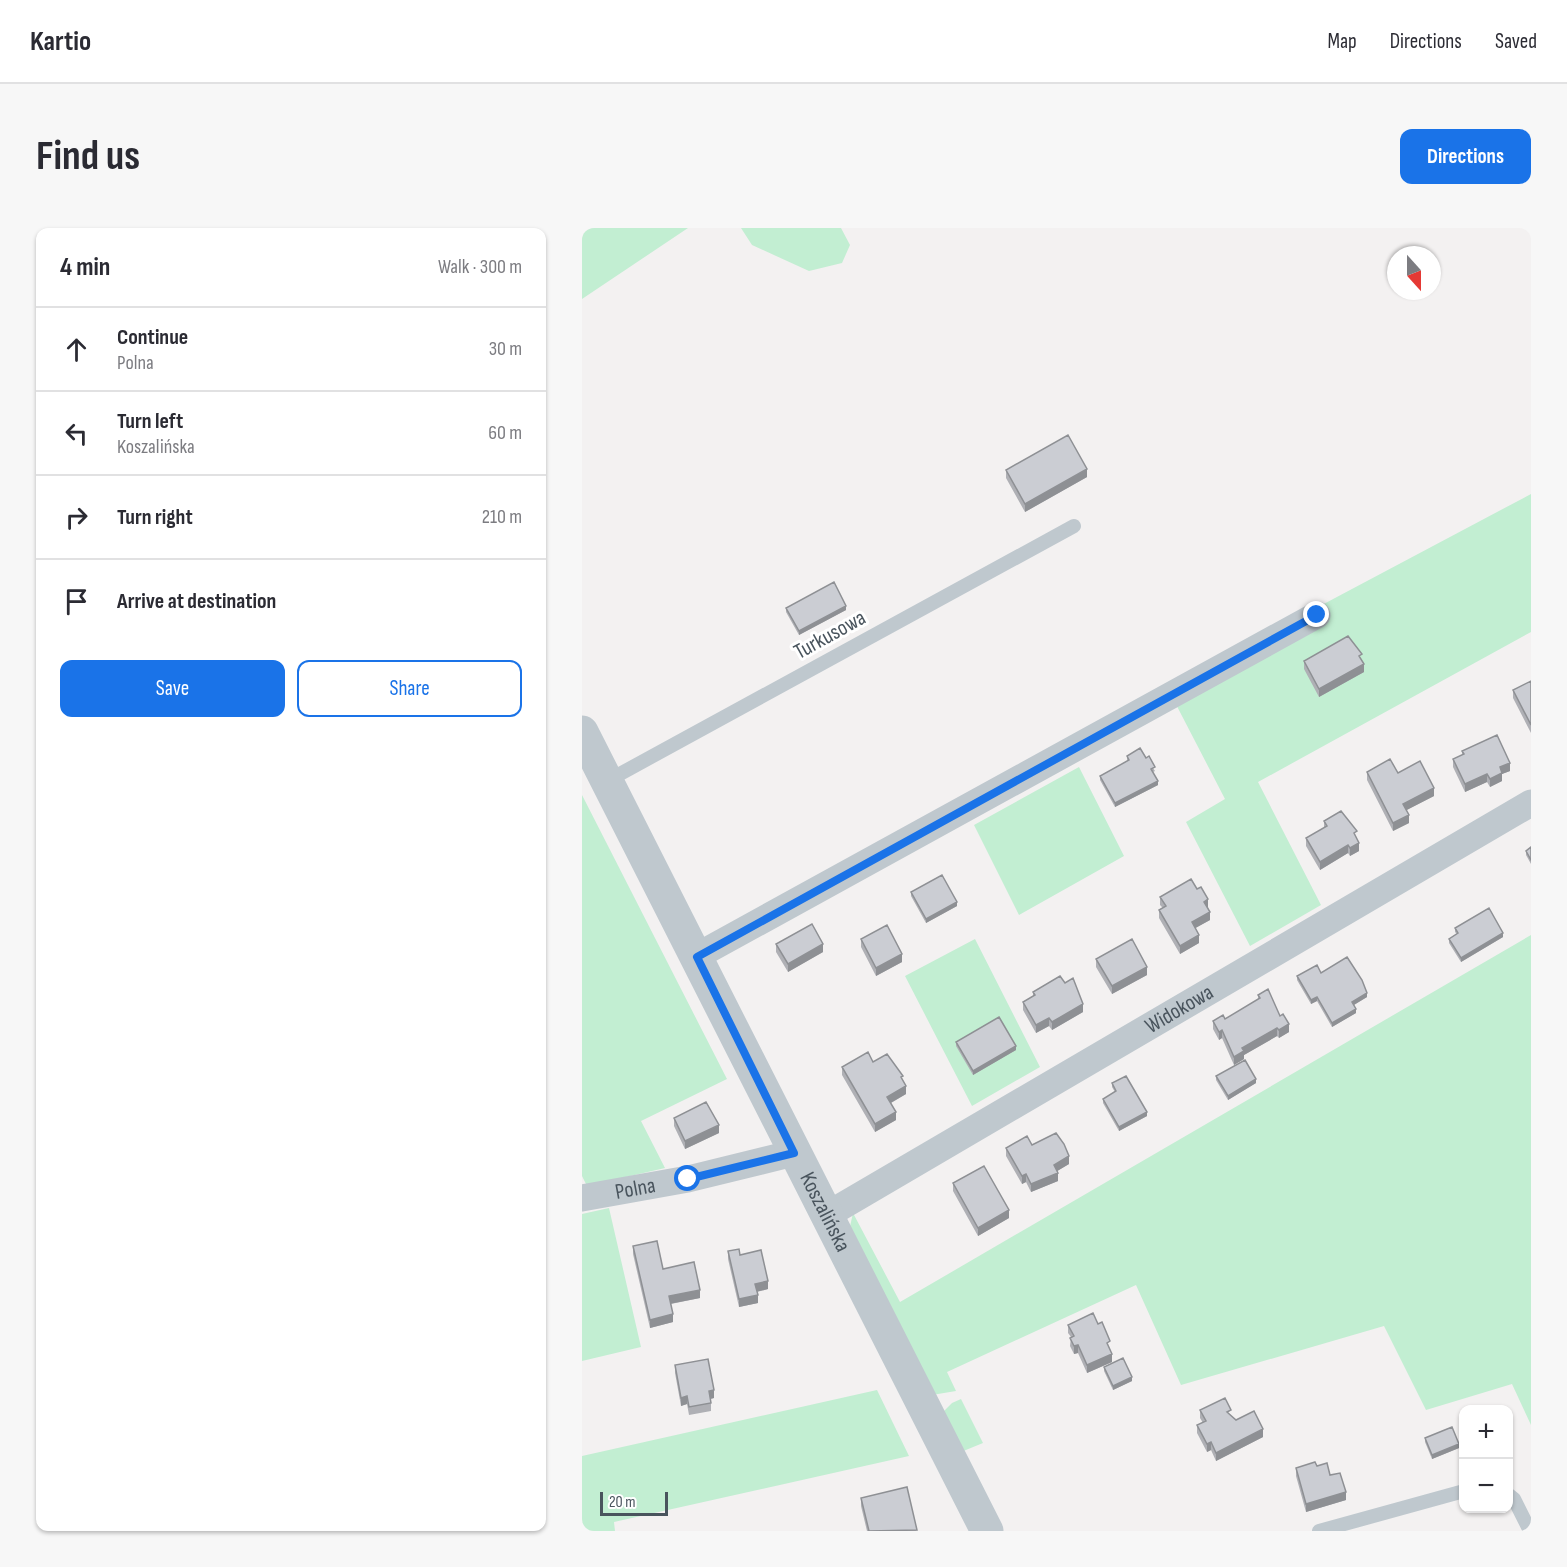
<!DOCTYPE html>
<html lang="en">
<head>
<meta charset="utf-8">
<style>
	body { margin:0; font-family:"Sofia Sans Condensed",sans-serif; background:#f7f7f7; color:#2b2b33 }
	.controls { position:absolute; right:18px; bottom:18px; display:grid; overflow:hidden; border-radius:12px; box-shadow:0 2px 4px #0004 }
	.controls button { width:54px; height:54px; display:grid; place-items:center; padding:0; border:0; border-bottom:2px solid #e1e1e2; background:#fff; color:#2b2b33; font:30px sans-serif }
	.compass { position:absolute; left:805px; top:18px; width:54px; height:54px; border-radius:50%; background:#fff; box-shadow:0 2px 4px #0004; rotate:159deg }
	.scale { position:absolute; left:18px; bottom:15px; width:68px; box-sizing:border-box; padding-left:6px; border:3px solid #49545d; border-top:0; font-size:16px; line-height:21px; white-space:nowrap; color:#49545d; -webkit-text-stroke:4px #fff; paint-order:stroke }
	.stop { position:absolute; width:18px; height:18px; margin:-14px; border:4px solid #1a73e8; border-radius:50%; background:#fff }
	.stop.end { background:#1a73e8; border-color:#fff; box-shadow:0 2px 6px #0008 }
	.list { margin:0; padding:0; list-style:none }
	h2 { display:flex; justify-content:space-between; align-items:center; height:78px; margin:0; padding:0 24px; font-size:26px }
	h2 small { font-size:20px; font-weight:400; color:#7c7c81 }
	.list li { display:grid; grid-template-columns:39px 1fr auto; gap:18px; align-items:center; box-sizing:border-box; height:84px; padding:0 24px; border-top:2px solid #e1e1e2 }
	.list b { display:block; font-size:22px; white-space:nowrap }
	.list p { margin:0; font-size:20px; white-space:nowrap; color:#7c7c81 }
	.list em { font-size:20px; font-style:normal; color:#7c7c81 }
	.actions { display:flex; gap:12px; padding:18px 24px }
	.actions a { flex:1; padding:14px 0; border:2px solid #1a73e8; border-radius:12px; text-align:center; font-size:21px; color:#1a73e8 }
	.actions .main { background:#1a73e8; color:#fff }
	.icon { flex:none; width:33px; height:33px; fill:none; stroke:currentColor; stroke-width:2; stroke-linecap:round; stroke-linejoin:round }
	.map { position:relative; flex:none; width:949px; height:1303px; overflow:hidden; border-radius:12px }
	header { display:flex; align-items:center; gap:36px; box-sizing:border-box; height:84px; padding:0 30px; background:#fff; border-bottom:2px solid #e1e1e2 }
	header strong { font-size:28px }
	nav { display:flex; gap:33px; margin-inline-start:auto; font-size:21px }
	.intro { display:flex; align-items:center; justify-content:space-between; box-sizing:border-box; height:144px; padding:0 36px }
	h1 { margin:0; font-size:42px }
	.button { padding:15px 27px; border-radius:12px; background:#1a73e8; color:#fff; font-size:21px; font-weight:700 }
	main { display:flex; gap:36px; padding:0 36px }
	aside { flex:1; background:#fff; border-radius:12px; box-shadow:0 2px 4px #0004 }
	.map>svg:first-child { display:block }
	.green { fill:#c2eed2 }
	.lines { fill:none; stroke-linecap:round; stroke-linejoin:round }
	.service { stroke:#bfc8ce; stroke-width:14 }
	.minor { stroke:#bfc8ce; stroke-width:27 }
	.tertiary { stroke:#bfc8ce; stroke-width:33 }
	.wall { fill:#afb0b5 }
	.shaded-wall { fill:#8e9094 }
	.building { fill:#cbcdd3; stroke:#8e9094; stroke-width:1.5 }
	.route { stroke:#1a73e8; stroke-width:8 }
	.labels { text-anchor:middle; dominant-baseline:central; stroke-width:6; stroke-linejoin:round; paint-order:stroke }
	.street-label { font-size:22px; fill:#49545d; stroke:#fff }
</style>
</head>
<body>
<header>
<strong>Kartio</strong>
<nav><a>Map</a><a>Directions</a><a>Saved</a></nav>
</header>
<div class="intro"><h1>Find us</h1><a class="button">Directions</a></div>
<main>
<aside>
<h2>4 min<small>Walk · 300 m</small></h2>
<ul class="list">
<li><svg class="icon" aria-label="ahead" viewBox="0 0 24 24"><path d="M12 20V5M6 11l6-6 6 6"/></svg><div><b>Continue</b><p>Polna</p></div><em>30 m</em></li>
<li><svg class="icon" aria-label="left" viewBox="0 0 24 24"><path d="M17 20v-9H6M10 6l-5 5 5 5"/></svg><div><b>Turn left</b><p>Koszalińska</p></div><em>60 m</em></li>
<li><svg class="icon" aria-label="right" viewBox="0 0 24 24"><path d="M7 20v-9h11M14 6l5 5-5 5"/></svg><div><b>Turn right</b></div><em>210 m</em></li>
<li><svg class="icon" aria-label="arrive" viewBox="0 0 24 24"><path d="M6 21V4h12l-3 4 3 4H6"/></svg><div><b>Arrive at destination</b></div></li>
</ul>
<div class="actions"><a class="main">Save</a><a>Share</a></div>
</aside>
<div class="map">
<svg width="949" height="1303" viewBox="0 0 949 1303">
	<rect width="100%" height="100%" fill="#f3f1f1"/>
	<path class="green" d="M0,0H106L0,71Z
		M159,0H259L268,17L260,35L227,43L170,17Z
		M949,266V404L676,554L739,677L668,718L604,594L643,571L585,459Z
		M497,539L542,628L437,687L392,597Z
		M0,567L145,851L59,893L83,940L5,958L0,948Z
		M949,707V1197L930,1156L844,1182L802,1098L599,1157L554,1057L365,1144L374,1163L350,1167L267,1003L271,985L318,1074Z
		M393,711L458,839L390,878L323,748Z
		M27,980L59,1119L0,1133V986Z
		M295,1162L327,1228L32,1294L33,1303H0V1228Z
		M379,1171L401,1215L379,1224L359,1186L370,1175Z"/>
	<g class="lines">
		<path class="service" d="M25,553L492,298
			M927,1267L932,1271L948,1303
			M737,1303L882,1263"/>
		<g class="minor">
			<path d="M115,728L735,387"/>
			<path id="s1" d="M0,970L106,951L212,925"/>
			<path id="s2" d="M245,987L949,575"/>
		</g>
		<path class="tertiary" id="s3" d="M0,504L405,1303"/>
	</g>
	<path class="wall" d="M424,242L505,249L443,284L424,250Z
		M204,380L264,382L217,407L204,384Z
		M722,433L780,434L782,444L737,469L722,441Z
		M949,453V505L931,470V462Z
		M880,523L928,543L920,546V553L908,559L905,554L883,564L871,539V531L880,527Z
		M545,528L564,530L573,543L571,544L576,557L533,579L518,552V548L545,533Z
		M785,544L816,545L852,568L824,582L827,595L811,603L785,552Z
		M742,593L775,611L777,623L768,628L766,625L738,642L724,618V610L742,600Z
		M949,619V636L944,627V623Z
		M329,664L375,678L344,695L329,668Z
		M578,669L626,679L628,692L613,700L617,715L598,726L577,690V682L581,680L578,677Z
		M873,700L921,709L879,734L867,715V711L875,706L873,704Z
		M279,711L320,734L294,748L279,719Z
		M194,716L241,724L206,744L194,724Z
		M514,731L565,747L530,766L514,739Z
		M739,745L785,769L772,777L774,785L750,799L735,773L729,776L715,752V748Z
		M451,764L501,784L470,802L467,798L454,805L441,782V774L451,768Z
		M676,767L698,788L707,804L697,810L695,808L662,827V831L652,837L640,810L637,812L631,801V793L643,791L676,772Z
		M374,814L434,822L391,847L374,818Z
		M260,839L321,854L324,866L309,875L314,892L293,904L260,847Z
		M634,848L674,855L646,872L634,852Z
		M530,855L565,888L537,903L521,875V871L533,864L530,859Z
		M92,890L137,905L103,921L92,898Z
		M450,917L487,936L475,943L476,953L449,964L444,954L440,956L424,928V920Z
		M371,955L427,990L396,1008L371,963Z
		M51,1018L118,1070L89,1076L91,1094L68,1100L51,1026Z
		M146,1023L158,1027L186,1061L175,1064L176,1075L157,1079L146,1031Z
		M486,1097L528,1121L530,1134L505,1145L496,1125L492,1126L488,1118L489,1109L486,1105Z
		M93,1137L132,1170L129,1171V1183L107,1187L105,1176L99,1178L93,1145Z
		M522,1139L550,1153L531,1162L522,1143Z
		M618,1182L649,1188L681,1209L634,1233L629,1222L625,1224L615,1205V1197L621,1195L618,1190Z
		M843,1210L877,1220L850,1231L843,1214Z
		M735,1238L748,1247L764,1272L724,1284L714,1248V1240Z
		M279,1270L335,1303H285L279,1278Z"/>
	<path class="shaded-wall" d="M505,241V249L443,284V276Z
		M264,378V382L217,407V403Z
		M782,436V444L737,469V461Z
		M928,535V543L920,546V553L908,559V551L918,539Z
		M905,546V554L883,564V556Z
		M576,553V557L533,579V575Z
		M852,560V568L821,584V576Z
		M827,587V595L811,603V595Z
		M777,615V623L768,628V620Z
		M766,617V625L738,642V634Z
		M626,671V679L622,681V674Z
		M375,674V678L344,695V691Z
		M628,684V692L610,702V694Z
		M921,705V709L879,734V730Z
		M617,707V715L598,726V718Z
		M241,716V724L206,744V736Z
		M320,726V734L294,748V740Z
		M565,739V747L530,766V758Z
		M785,765V769L770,778V774Z
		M735,769V773L729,776V772Z
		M501,776V784L470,802V794Z
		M774,781V785L750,799V795Z
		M467,790V798L454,805V797Z
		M707,796V804L697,810V802Z
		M695,800V808L662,827V831L652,837V829L660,820Z
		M640,802V810L637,812V804Z
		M434,818V822L391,847V843Z
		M674,851V855L646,872V868Z
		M324,858V866L305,877V869Z
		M314,884V892L293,904V896Z
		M565,884V888L537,903V899Z
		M137,897V905L103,921V913Z
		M487,928V936L472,945V937Z
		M476,945V953L449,964V956Z
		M444,946V954L440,956V948Z
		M427,982V990L396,1008V1000Z
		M186,1053V1061L173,1064V1056Z
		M118,1062V1070L87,1076V1068Z
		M176,1067V1075L157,1079V1071Z
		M91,1086V1094L68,1100V1092Z
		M496,1117V1125L492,1126V1118Z
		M530,1126V1134L505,1145V1137Z
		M550,1149V1153L531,1162V1158Z
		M132,1162V1170L127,1171V1163Z
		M105,1168V1176L99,1178V1170Z
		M681,1201V1209L634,1233V1225Z
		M629,1214V1222L625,1224V1216Z
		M877,1216V1220L850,1231V1227Z
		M764,1264V1272L724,1284V1276Z"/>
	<path class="building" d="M486,207L505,241L443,276L424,242Z
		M252,354L264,378L217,403L204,380Z
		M766,408L780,426L777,428L782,436L737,461L722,433Z
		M949,453V497L931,462Z
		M915,507L928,535L918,539L920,545L908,551L905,546L883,556L871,531L882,526L880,523Z
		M558,520L564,530L567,528L573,539L569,541L576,553L533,575L518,548L547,532L545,528Z
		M808,531L816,545L838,533L852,560L821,576L827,587L811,595L785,544Z
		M759,583L775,603L772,605L777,615L768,620L766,617L738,634L724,610L745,598L742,593Z
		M949,619V632L944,623Z
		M360,647L375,674L344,691L329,664Z
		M609,651L615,661L619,659L626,671L622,674L628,684L610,694L617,707L598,718L577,682L584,678L578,669Z
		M907,680L921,705L879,730L867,711L876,705L873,700Z
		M230,696L241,716L206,736L194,716Z
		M305,697L320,726L294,740L279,711Z
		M550,711L565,739L530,758L514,731Z
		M765,729L780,752L785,765L770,774L774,781L750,795L735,769L729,772L715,748L735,737L739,745Z
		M478,748L483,755L491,750L501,776L470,794L467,790L454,797L441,774L453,767L451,764Z
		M686,761L698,788L701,786L707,796L697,802L695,800L660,820L662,823L652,829L640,802L637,804L631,793L641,787L643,791L678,770L676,767Z
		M417,789L434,818L391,843L374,814Z
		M286,824L291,834L305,826L321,848L319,849L324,858L305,869L314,884L293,896L260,839Z
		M663,832L674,851L646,868L634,848Z
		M544,848L565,884L537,899L521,871L534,863L530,855Z
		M124,874L137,897L103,913L92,890Z
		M474,905L482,916L487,928L472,937L476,945L449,956L444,946L440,948L424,920L445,908L450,917Z
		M402,938L427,982L396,1000L371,955Z
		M75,1013L81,1041L112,1034L118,1062L87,1068L91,1086L68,1092L51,1018Z
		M157,1021L158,1027L179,1022L186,1053L173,1056L176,1067L157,1071L146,1023Z
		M511,1085L516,1096L520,1094L528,1113L525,1115L530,1126L505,1137L496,1117L492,1118L488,1110L492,1108L486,1097Z
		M541,1130L550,1149L531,1158L522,1139Z
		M126,1131L132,1162L127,1163L129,1175L107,1179L105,1168L99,1170L93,1137Z
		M643,1170L649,1182L645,1184L654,1192L672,1183L681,1201L634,1225L629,1214L625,1216L615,1197L624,1193L618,1182Z
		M870,1199L877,1216L850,1227L843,1210Z
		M733,1234L735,1238L745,1235L748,1247L758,1245L764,1264L724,1276L714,1240Z
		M325,1259L335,1302L287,1303L279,1270Z"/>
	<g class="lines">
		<path class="route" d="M106,951L212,925L115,729L735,387"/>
	</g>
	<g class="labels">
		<g class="street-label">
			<text transform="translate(248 407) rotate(-29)">Turkusowa</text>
			<text stroke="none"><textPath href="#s2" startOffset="408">Widokowa</textPath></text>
			<text stroke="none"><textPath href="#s1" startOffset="54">Polna</textPath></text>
			<text stroke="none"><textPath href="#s3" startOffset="538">Koszalińska</textPath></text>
		</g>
	</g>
</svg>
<div class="controls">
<button>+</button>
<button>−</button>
</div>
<svg class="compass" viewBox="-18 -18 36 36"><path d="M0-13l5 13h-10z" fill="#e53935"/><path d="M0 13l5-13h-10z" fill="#7c7c81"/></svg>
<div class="scale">20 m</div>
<div class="stop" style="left:106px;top:951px"></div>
<div class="stop end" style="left:735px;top:387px"></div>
</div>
</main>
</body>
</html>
